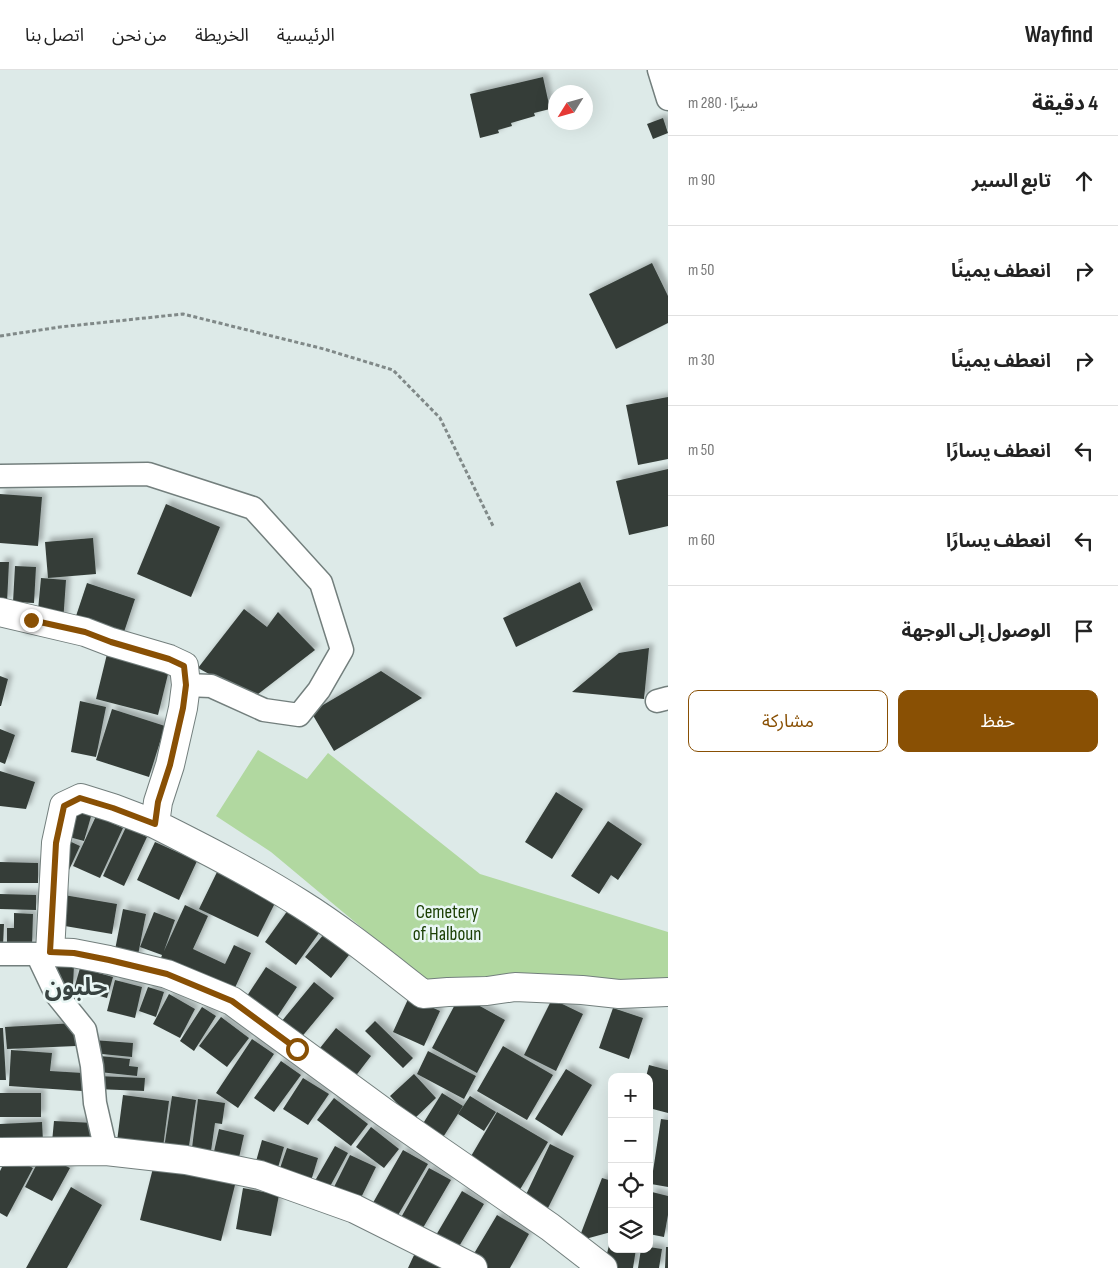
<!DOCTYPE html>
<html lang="ar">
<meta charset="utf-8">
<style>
:root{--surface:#fff;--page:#f2f2f2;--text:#222;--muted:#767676;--line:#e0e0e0;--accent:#895004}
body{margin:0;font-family:"Sofia Sans Condensed","Noto Sans Arabic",sans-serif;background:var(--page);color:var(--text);direction:rtl}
.controls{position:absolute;right:15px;bottom:15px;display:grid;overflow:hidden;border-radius:10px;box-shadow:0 5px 20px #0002}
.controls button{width:45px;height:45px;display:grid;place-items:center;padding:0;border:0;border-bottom:1px solid var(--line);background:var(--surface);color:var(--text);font:25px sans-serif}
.compass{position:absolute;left:548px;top:15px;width:45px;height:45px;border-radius:50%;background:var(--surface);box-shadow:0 5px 20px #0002;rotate:233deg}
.stop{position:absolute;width:15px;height:15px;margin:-11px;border:4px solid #895004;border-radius:50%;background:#fff}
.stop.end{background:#895004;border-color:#fff;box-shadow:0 1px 5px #0008}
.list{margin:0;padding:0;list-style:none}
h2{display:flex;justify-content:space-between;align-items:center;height:65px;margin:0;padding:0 20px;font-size:21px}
h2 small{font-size:16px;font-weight:400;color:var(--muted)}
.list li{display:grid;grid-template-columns:32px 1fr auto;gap:15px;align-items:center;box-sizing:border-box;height:90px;padding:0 20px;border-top:1px solid var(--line)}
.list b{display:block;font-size:19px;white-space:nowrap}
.list em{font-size:16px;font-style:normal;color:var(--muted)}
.actions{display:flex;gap:10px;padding:15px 20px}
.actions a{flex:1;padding:11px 0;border:1px solid var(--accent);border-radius:10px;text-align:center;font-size:18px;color:var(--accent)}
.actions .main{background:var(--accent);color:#fff}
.icon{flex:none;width:28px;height:28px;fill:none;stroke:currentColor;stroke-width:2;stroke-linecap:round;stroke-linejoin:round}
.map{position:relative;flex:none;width:668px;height:1198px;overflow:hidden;direction:ltr}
header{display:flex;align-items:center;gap:30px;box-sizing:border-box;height:70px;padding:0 25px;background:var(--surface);border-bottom:1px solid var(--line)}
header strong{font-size:24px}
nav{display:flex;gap:28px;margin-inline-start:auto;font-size:18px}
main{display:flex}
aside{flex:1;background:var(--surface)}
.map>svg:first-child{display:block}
.green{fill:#b1d8a0}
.building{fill:#353e39;filter:url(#shadow)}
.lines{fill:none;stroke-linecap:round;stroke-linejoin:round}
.minor-casing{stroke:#737f7d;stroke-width:25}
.tertiary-casing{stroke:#737f7d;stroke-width:30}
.path{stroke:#808988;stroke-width:3;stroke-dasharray:4 2.5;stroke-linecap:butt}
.minor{stroke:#fff;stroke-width:22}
.tertiary{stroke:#fff;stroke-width:28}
.route{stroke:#895004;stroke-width:6}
.labels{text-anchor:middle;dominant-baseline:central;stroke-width:5;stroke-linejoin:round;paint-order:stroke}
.park-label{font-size:19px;fill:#1c4005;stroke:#eaf7f5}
.district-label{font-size:24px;font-weight:bold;fill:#384341;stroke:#eaf7f5}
</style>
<header>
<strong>Wayfind</strong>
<nav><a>الرئيسية</a><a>الخريطة</a><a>من نحن</a><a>اتصل بنا</a></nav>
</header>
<main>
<aside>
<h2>4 دقيقة<small>سيرًا · 280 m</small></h2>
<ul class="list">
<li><svg class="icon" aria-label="ahead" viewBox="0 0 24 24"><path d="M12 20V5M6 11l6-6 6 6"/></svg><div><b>تابع السير</b></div><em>90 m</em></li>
<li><svg class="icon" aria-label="right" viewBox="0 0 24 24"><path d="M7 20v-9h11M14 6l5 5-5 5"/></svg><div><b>انعطف يمينًا</b></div><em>50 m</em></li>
<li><svg class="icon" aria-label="right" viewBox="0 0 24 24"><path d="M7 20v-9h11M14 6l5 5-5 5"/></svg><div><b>انعطف يمينًا</b></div><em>30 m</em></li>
<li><svg class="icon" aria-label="left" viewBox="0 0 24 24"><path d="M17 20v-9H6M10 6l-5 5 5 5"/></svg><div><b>انعطف يسارًا</b></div><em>50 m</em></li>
<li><svg class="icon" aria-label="left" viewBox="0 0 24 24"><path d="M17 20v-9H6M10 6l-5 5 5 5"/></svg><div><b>انعطف يسارًا</b></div><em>60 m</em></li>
<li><svg class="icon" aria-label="arrive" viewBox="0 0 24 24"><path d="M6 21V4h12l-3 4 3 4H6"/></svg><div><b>الوصول إلى الوجهة</b></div></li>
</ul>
<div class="actions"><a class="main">حفظ</a><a>مشاركة</a></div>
</aside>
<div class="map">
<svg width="668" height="1198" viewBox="0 0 668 1198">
<defs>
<filter id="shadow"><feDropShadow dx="4.5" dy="-4.5" stdDeviation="2.5" flood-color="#0004"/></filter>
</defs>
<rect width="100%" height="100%" fill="#ddeae8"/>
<path class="green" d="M 258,680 L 307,709 L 328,683 L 480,804 L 668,862 L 668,914 L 428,913 L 271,782 L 216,746 Z"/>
<path class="building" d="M 543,7 L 550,39 L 534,43 L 535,46 L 511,53 L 512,56 L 498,60 L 499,63 L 480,68 L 470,24 Z
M 663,48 L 668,63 L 653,69 L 647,54 Z
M 652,193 L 668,226 L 668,253 L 616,279 L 589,224 Z
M 668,327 L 668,389 L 638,395 L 626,335 Z
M 668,399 L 668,456 L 629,465 L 616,411 Z
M 0,424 L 42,427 L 38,476 L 0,473 Z
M 166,434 L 220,457 L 191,527 L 137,504 Z
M 93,468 L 96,504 L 48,508 L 45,472 Z
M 0,492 L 9,492 L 7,533 L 0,532 Z
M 15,496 L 36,497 L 34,533 L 13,532 Z
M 41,508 L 66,510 L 63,553 L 37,551 Z
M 580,512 L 593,540 L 516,577 L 503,548 Z
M 87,513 L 135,529 L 121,571 L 73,555 Z
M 244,539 L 267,557 L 278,542 L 315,580 L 253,628 L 198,598 Z
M 649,578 L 644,629 L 572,622 L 619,583 Z
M 107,584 L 169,600 L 158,645 L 96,629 Z
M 381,601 L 422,628 L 334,681 L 311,642 Z
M 0,606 L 8,609 L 1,636 L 0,636 Z
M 80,631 L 106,637 L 96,687 L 71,682 Z
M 112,639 L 165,656 L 149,707 L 96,690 Z
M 0,659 L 15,665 L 5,694 L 0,692 Z
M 0,701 L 35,712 L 26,739 L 0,736 Z
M 556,722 L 583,739 L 552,789 L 525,772 Z
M 77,739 L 92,743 L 84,771 L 69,767 Z
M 96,746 L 123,758 L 100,808 L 73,796 Z
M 608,751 L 642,774 L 618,810 L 611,805 L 599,824 L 571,806 Z
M 126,757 L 147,767 L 124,816 L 103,806 Z
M 67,770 L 80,776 L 69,800 L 56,794 Z
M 155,772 L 197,791 L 179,830 L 137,810 Z
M 0,792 L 38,793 L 38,813 L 0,813 Z
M 217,802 L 276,831 L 258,867 L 199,839 Z
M 0,824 L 36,825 L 36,840 L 0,839 Z
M 58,824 L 117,834 L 112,864 L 53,854 Z
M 185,835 L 208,846 L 193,879 L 225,894 L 234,875 L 251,883 L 233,922 L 161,888 L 162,885 L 140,877 L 154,842 L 175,850 L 164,881 Z
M 123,839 L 146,844 L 137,890 L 114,885 Z
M 288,840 L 319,863 L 296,895 L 265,872 Z
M 14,843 L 33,844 L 32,876 L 7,876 L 7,858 L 14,858 Z
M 0,854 L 4,854 L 3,877 L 0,877 Z
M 324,864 L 349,885 L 331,908 L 305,887 Z
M 54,893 L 74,895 L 73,916 L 52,915 Z
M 266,897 L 297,917 L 275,950 L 245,929 Z
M 80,898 L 113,907 L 107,928 L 74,919 Z
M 115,910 L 142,917 L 135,948 L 107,941 Z
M 314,912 L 334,928 L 300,969 L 281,952 Z
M 148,917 L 164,922 L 156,947 L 139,941 Z
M 169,924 L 195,939 L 180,968 L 153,954 Z
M 460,925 L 505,950 L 477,1003 L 432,978 Z
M 409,927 L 440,941 L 424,976 L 393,962 Z
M 552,929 L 583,944 L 556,1001 L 524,985 Z
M 202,937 L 216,946 L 194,981 L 180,971 Z
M 613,938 L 643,948 L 629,989 L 599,978 Z
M 221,947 L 249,968 L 227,997 L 199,976 Z
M 375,951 L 413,988 L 403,998 L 365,961 Z
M 75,953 L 76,976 L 7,979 L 5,957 Z
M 0,958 L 3,958 L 6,1010 L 0,1010 Z
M 336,958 L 371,986 L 351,1012 L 316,983 Z
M 252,969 L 274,984 L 238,1038 L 216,1023 Z
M 93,970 L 133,973 L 132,987 L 92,983 Z
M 503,976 L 553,1005 L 527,1050 L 477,1021 Z
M 11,980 L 52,983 L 50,1001 L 83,1003 L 82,1021 L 9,1016 Z
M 428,981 L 476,1006 L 464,1029 L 417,1004 Z
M 100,986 L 130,989 L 129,996 L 138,997 L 137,1006 L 99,1002 Z
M 281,991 L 301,1005 L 274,1042 L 254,1028 Z
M 649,995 L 668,1000 L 668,1043 L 649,1038 L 649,1007 L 646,1007 Z
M 566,999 L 592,1015 L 562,1066 L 535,1049 Z
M 414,1004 L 436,1028 L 413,1050 L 390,1026 Z
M 97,1006 L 145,1008 L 144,1021 L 97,1019 Z
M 303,1008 L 329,1024 L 308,1055 L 283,1039 Z
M 0,1023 L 41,1023 L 41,1047 L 0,1047 Z
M 442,1023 L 463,1036 L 440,1072 L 419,1060 Z
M 123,1025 L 169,1031 L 162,1085 L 116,1079 Z
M 172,1026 L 196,1030 L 187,1089 L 163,1085 Z
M 470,1026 L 496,1042 L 484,1061 L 458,1044 Z
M 334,1028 L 368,1054 L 351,1076 L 317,1050 Z
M 198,1029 L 225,1033 L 222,1054 L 215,1053 L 210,1088 L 191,1086 Z
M 497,1042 L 548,1072 L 518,1123 L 467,1093 Z
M 661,1049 L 668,1050 L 668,1117 L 651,1114 Z
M 54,1051 L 94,1053 L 92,1075 L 52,1072 Z
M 42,1052 L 43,1071 L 0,1073 L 0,1054 Z
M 371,1057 L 399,1079 L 384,1098 L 356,1077 Z
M 219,1059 L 244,1065 L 238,1092 L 213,1086 Z
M 262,1070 L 284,1077 L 277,1101 L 255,1095 Z
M 550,1074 L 574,1086 L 545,1144 L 522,1133 Z
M 335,1076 L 348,1083 L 326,1124 L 312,1116 Z
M 287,1078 L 318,1088 L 311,1111 L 279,1101 Z
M 403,1080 L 428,1094 L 394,1152 L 370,1138 Z
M 42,1084 L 70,1098 L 52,1131 L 25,1117 Z
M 8,1085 L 33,1098 L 7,1147 L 0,1143 L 0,1101 Z
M 350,1085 L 376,1097 L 356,1138 L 330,1125 Z
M 154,1094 L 235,1115 L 221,1171 L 140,1150 Z
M 429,1098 L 451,1110 L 420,1163 L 399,1151 Z
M 602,1108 L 612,1111 L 611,1162 L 578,1171 Z
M 71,1117 L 102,1135 L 67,1198 L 26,1198 Z
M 243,1118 L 279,1125 L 271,1166 L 236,1159 Z
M 462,1121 L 484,1134 L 454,1185 L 432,1172 Z
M 652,1122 L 668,1126 L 668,1145 L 664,1167 L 649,1164 L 649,1135 Z
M 497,1145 L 529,1164 L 510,1198 L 479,1198 L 469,1192 Z
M 610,1171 L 612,1171 L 612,1179 L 636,1179 L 633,1198 L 607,1198 L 604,1196 Z
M 649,1177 L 662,1179 L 659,1198 L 638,1198 L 641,1179 L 649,1179 Z
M 666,1177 L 668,1177 L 668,1198 L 665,1198 Z
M 415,1183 L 448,1198 L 408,1198 Z"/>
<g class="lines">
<g class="minor-casing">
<path id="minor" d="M 659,0 L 668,29
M 0,406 L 148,404 L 253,438 L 321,513 L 342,580 L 319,620 L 299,645 L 264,640 L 211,616 L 186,615
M 657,631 L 668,628
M 0,884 L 37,884 L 50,882
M 37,884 L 56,924 L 85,960 L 92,996 L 95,1033 L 106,1081"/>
</g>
<g class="tertiary-casing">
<path id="tertiary" d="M 0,542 L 85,562 L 111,572 L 169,589 L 184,596 L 186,615 L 183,638 L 170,695 L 158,732 L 155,754 L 113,738 L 81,728 L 64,736 L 56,773 L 50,882 L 73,883 L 109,890 L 167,904 L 232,931 L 385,1043 L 550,1157 L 603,1198
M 155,754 C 205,779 254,804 301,834 C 344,861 383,893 423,924 L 448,922 L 487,921 L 515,917 L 582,920 L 619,924 L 668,922
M 0,1082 L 106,1081 L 186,1090 L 260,1105 L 355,1139 L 473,1198"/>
</g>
<path class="path" d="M 0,266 L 60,257 L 183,244 L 324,279 L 393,300 L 440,348 L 493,456"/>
<use href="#minor" class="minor"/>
<use href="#tertiary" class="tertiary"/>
</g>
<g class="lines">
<path class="route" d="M 31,550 L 85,562 L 111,572 L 169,589 L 184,596 L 186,615 L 183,638 L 170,695 L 158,732 L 155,754 L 113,738 L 80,728 L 64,736 L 56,773 L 50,882 L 74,883 L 109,890 L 167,904 L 232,931 L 297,979"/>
</g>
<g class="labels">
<g class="park-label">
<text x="447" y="842">Cemetery<tspan x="447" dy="22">of Halboun</tspan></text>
</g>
<g class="district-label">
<text x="76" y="917">حلبون</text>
</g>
</g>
</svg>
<div class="controls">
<button>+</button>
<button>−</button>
<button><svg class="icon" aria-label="locate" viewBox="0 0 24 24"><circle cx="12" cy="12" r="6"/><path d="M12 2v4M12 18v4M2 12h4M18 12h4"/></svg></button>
<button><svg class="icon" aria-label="layers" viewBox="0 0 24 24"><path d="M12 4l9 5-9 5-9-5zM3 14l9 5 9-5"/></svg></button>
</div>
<svg class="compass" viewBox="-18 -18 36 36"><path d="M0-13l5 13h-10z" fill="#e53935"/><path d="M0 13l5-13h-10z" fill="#767676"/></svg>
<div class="stop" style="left:297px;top:979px"></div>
<div class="stop end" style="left:31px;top:550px"></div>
</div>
</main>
